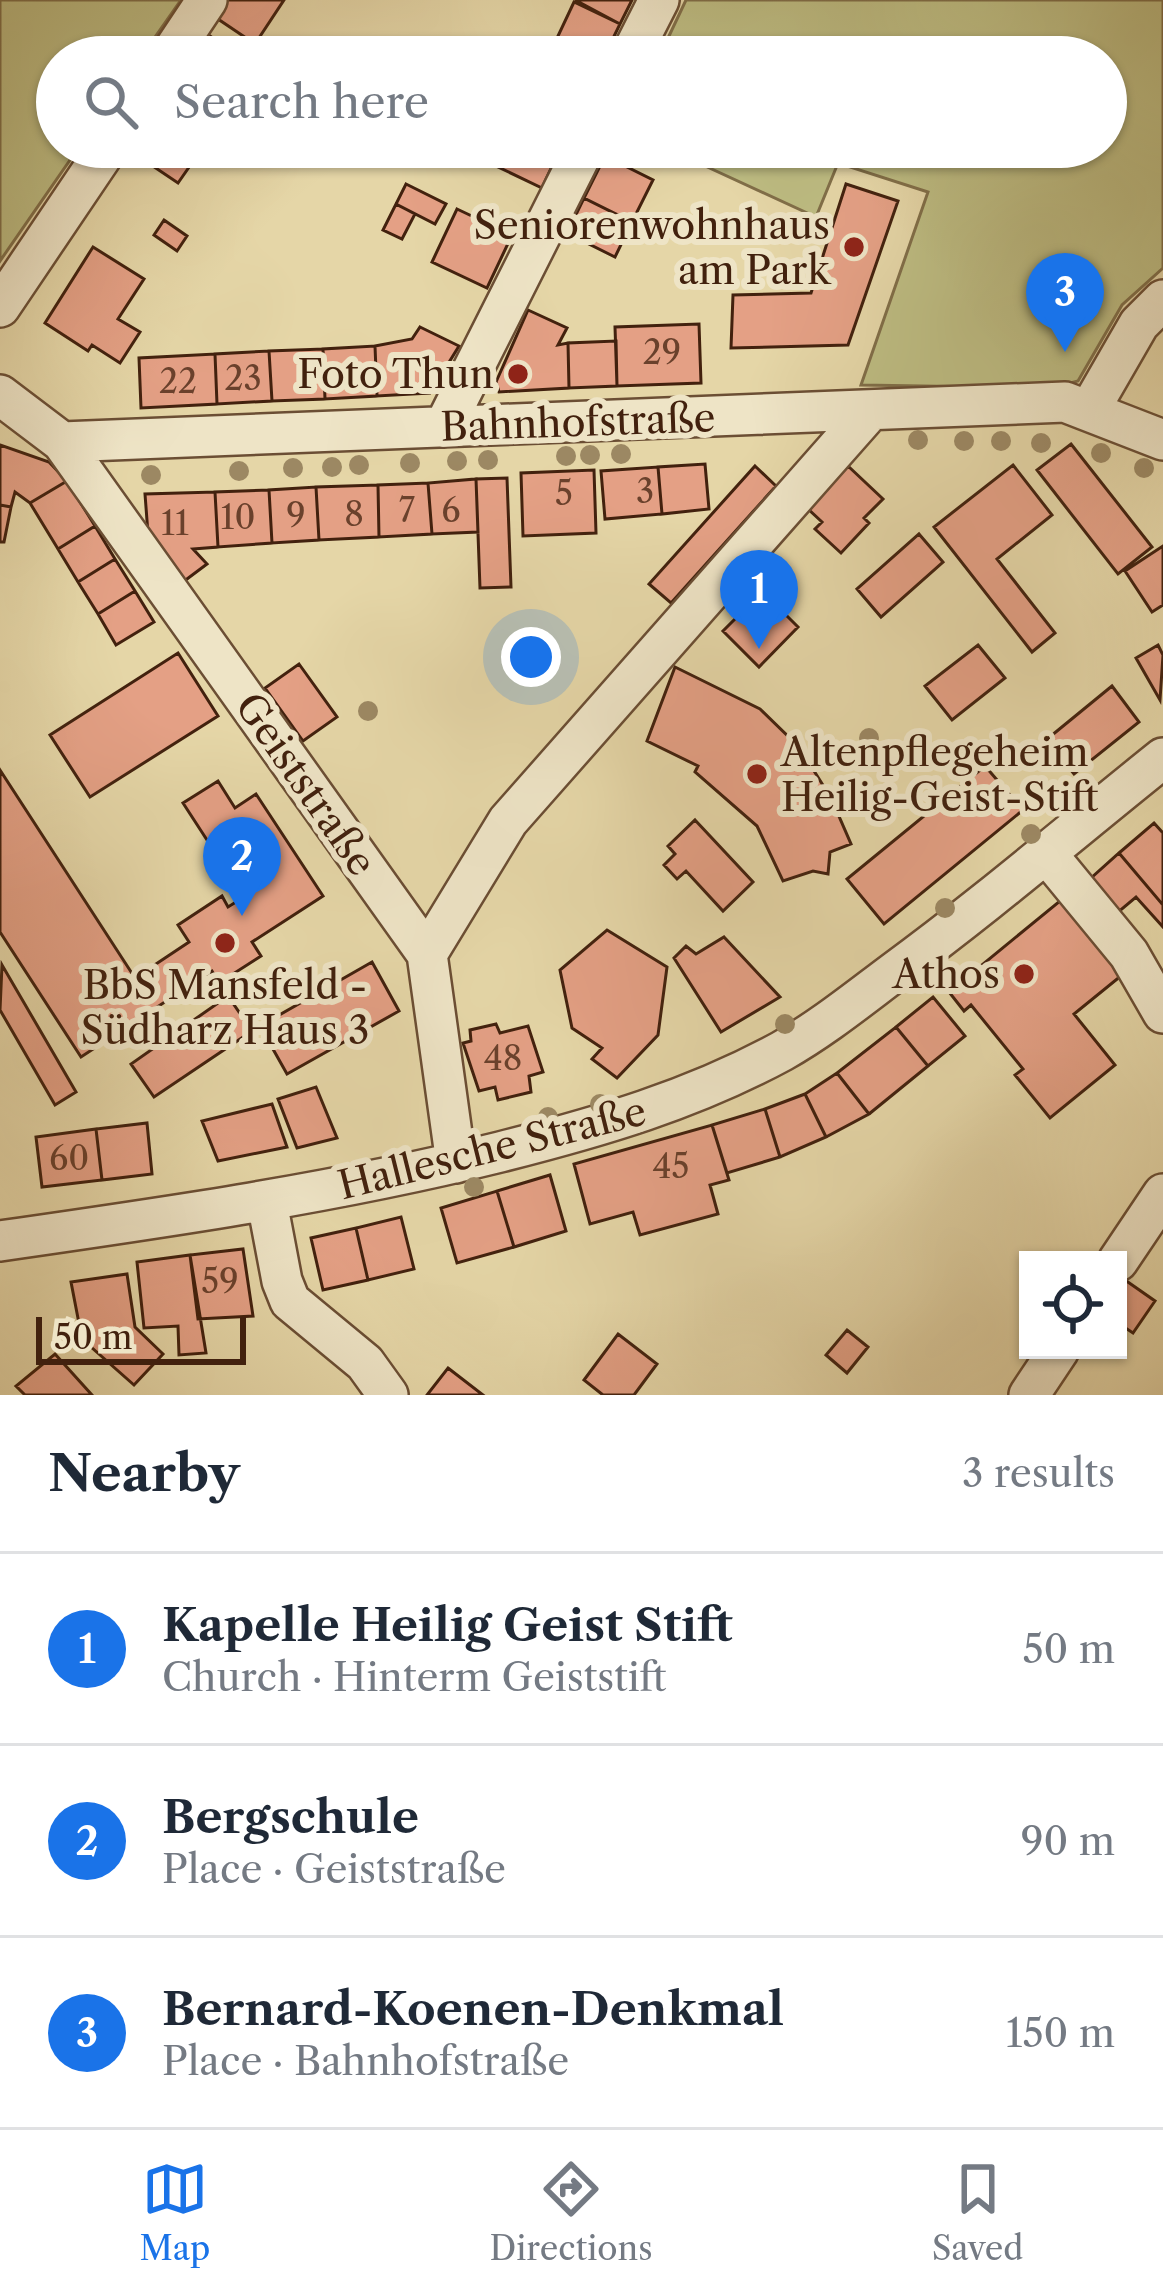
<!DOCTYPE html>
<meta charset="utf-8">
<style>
:root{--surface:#fff;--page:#f2f2f3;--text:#1f2937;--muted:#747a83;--line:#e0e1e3;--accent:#1a73e8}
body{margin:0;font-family:"Libre Caslon Text",serif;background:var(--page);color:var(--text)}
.controls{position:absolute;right:36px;bottom:36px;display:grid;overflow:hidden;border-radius:0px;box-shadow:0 3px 9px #0004}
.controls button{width:108px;height:108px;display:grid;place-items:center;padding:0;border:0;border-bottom:3px solid var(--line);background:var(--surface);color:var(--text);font:60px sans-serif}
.scale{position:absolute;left:36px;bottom:30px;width:210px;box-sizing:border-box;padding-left:12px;border:6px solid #42210e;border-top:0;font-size:33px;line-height:42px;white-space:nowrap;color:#42210e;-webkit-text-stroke:9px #eee4c6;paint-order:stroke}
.you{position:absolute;left:531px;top:657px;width:42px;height:42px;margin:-30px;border:9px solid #fff;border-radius:50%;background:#1a73e8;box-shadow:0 0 0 18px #1a73e833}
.badge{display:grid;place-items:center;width:78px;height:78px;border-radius:50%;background:var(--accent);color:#fff;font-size:39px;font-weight:700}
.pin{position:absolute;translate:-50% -99px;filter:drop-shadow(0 3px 6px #0008)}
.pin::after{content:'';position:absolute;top:63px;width:42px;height:36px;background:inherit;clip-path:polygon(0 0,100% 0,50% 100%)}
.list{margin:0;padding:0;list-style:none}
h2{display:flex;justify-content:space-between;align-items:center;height:156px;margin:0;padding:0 48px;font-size:51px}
h2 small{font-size:39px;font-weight:400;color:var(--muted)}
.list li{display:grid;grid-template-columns:78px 1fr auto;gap:36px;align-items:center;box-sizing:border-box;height:192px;padding:0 48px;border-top:3px solid var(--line)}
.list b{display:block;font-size:45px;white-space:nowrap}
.list p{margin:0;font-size:39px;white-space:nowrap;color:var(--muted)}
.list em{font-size:39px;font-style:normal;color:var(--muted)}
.icon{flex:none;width:66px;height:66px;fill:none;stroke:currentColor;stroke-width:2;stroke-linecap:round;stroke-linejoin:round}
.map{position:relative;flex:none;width:1163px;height:1395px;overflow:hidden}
.search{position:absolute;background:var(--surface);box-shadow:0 3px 9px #0004;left:36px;right:36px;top:36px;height:132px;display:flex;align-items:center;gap:30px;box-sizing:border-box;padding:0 42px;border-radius:66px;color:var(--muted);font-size:45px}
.sheet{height:732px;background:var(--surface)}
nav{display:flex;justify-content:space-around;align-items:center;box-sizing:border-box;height:168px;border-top:3px solid var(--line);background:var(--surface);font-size:33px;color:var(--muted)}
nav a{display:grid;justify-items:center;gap:6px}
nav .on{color:var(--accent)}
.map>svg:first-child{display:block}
.green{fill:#bdbc82;stroke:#806e48;stroke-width:3}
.building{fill:#e4a085;stroke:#42210e;stroke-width:3}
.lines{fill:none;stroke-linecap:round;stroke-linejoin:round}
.minor-casing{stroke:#6b4e34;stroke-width:44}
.minor{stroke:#eee4c6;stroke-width:39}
.tree{fill:#9c8863}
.poi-dot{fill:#8f2418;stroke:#eee4c6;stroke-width:4.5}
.labels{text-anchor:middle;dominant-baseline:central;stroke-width:12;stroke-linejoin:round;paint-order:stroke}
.number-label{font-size:33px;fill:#6a412c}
.poi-label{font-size:39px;fill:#42210e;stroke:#eee4c6;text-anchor:end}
.street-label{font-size:39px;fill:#42210e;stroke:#eee4c6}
</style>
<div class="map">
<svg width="1163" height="1395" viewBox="0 0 1163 1395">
<rect width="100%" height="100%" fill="#e5d6a7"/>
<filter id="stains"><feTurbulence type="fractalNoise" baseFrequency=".00167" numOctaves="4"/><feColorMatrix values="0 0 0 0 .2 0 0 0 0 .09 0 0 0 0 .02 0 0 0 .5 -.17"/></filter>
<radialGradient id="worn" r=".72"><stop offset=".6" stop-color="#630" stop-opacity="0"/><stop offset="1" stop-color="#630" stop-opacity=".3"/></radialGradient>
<path class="green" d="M 0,0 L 181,0 L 141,57 L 57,57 L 57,147 L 79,147 L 0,261 Z
M 686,0 L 1163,0 L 1163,268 L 1122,305 L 1078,381 L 1052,388 L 861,385 L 928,192 L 838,163 L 816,217 L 664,147 L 1106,147 L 1106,57 L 659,57 Z"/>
<path class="building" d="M 227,0 L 284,0 L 255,44 L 215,17 Z
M 575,0 L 632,0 L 620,24 Z
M 574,2 L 620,24 L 604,57 L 549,55 Z
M 210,36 L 240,57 L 196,57 Z
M 135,147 L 203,147 L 178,183 L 132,152 Z
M 505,147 L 561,147 L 542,188 L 496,166 Z
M 605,156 L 653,180 L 632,222 L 584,198 Z
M 406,184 L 446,204 L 435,224 L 396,204 Z
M 846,184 L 898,201 L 848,345 L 731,348 L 733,295 L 811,293 Z
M 584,198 L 632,222 L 615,257 L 567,233 Z
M 396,204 L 415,214 L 402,239 L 383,230 Z
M 457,209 L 512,235 L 487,288 L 432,262 Z
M 164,220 L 187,236 L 177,251 L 154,235 Z
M 93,247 L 144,279 L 118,319 L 140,332 L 120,363 L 92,345 L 88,351 L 45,323 Z
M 528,310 L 567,328 L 558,345 L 568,343 L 569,388 L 499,392 L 496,382 Z
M 699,324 L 701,383 L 617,386 L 615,327 Z
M 420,327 L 459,346 L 430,393 L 377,396 L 375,346 L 412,339 Z
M 616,341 L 617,386 L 569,388 L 568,343 Z
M 375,346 L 377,396 L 325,399 L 323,349 Z
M 323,349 L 325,399 L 272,401 L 269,351 Z
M 269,351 L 272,401 L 217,404 L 215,354 Z
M 215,354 L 217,404 L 141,408 L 139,358 Z
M 1071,444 L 1152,547 L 1118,574 L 1037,470 Z
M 0,445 L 49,462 L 67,481 L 30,503 L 15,492 L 11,507 L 0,505 Z
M 705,464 L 709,509 L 662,514 L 658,467 Z
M 1013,465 L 1052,515 L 997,559 L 1055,633 L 1032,652 L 934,527 Z
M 755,466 L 776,486 L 671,603 L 649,584 Z
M 848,466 L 883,499 L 864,518 L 869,523 L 841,553 L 815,529 L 822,522 L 808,509 Z
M 658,467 L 662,514 L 605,519 L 601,471 Z
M 594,470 L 596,533 L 523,536 L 521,473 Z
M 507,478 L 511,587 L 480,588 L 476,479 Z
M 476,479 L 478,532 L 432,534 L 428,483 Z
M 67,481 L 95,526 L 58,549 L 30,503 Z
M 428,483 L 432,534 L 379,537 L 378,485 Z
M 378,485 L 379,537 L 319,540 L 316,487 Z
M 316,487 L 319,540 L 272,543 L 269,490 Z
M 269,490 L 272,543 L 218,547 L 215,492 Z
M 215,492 L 218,547 L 193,549 L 207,564 L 183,582 L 149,547 L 145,494 Z
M 0,505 L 11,507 L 4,542 L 0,542 Z
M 95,526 L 115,559 L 78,582 L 58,549 Z
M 919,534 L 943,562 L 881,617 L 857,589 Z
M 1163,546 L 1163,605 L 1152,612 L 1125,571 Z
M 115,559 L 135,591 L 98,614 L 78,582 Z
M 135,591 L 154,622 L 116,645 L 98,614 Z
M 749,605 L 764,619 L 777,606 L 798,627 L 759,667 L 723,631 Z
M 978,645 L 1005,678 L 952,720 L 925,686 Z
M 1158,645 L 1163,655 L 1160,700 L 1136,658 Z
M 178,653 L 218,716 L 90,797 L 50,735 Z
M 299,664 L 337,717 L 303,741 L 265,688 Z
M 675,667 L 760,709 L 799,747 L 831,798 L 851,844 L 830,852 L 828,874 L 813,871 L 783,881 L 757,826 L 695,772 L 698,766 L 647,741 Z
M 1112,686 L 1139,722 L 1074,774 L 1046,740 Z
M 985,766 L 1023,810 L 884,924 L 847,879 Z
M 0,770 L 135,978 L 189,942 L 178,925 L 222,896 L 228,907 L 244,897 L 183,803 L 218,781 L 235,808 L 256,794 L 323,896 L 252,942 L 261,956 L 219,983 L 212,971 L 81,1057 L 0,932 Z
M 695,820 L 753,882 L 723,911 L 686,871 L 677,879 L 664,865 L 675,854 L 668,846 Z
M 1154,823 L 1163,833 L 1163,905 L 1119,853 Z
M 1119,853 L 1163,905 L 1163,927 L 1136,897 L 1110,919 L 1081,887 Z
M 1066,896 L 1127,971 L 1074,1014 L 1115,1065 L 1050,1118 L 1015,1075 L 1023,1069 L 971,1005 L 964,1011 L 949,992 Z
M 607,930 L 667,967 L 658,1035 L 617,1078 L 592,1059 L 602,1048 L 572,1028 L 560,970 Z
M 724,937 L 780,997 L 721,1032 L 674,958 L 686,946 L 696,954 Z
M 372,962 L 399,1011 L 287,1074 L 260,1026 Z
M 2,965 L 76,1092 L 55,1105 L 0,1010 Z
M 228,996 L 252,1031 L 154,1097 L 131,1064 Z
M 933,997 L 965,1036 L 928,1066 L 896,1027 Z
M 496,1024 L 500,1033 L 528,1026 L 543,1072 L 529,1076 L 531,1092 L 498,1100 L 495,1087 L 479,1091 L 463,1043 L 471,1041 L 470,1030 Z
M 896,1027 L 928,1066 L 869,1114 L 837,1073 Z
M 837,1073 L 869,1114 L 826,1137 L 805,1094 Z
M 316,1087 L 337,1138 L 297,1148 L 278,1099 Z
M 805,1094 L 826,1137 L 780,1157 L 765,1109 Z
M 272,1104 L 287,1147 L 218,1161 L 202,1121 Z
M 765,1109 L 780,1157 L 727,1173 L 712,1125 Z
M 147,1123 L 152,1174 L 102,1180 L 96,1129 Z
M 712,1125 L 729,1180 L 710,1185 L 718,1214 L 640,1235 L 633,1212 L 590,1224 L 574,1164 Z
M 96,1129 L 102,1180 L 42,1187 L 36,1137 Z
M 550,1175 L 566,1231 L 514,1247 L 497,1191 Z
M 497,1191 L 514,1247 L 457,1263 L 441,1208 Z
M 401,1217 L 414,1269 L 368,1280 L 356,1228 Z
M 356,1228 L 368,1280 L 323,1290 L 311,1238 Z
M 243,1249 L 253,1316 L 198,1319 L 190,1255 Z
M 190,1255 L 206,1353 L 179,1355 L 178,1326 L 144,1328 L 137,1262 Z
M 127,1274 L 135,1327 L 163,1354 L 134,1385 L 82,1339 L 71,1282 Z
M 1125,1280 L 1155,1301 L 1133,1333 L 1118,1323 L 1118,1290 Z
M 847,1330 L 868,1347 L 847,1373 L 826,1355 Z
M 618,1334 L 657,1364 L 634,1395 L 603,1395 L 584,1380 Z
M 55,1354 L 92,1395 L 25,1395 L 16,1386 Z
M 448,1368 L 483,1395 L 427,1395 Z"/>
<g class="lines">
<g class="minor-casing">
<path id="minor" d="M 169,57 L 207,0
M 630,57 L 659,0
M 0,307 L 108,147
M 0,395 L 62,442 L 1065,402 L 1163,440
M 1090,409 L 1139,324 L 1163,300
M 444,427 L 585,147
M 62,442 L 427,954 L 456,1163
M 1046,853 L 1129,954 L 1163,1013
M 427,954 L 508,821 L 868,413
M 267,1202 L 282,1281 L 290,1301 L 365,1363 L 388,1395
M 0,1241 C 168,1217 335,1193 500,1152 C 599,1127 692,1100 782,1051 C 821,1029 857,1000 893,973 C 986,905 1073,830 1163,758
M 1118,1261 L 1163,1194
M 1029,1395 L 1059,1350"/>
</g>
<use href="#minor" class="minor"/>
</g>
<g class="tree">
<circle cx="918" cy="440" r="10"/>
<circle cx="964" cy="441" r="10"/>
<circle cx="1001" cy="441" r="10"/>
<circle cx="1041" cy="443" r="10"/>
<circle cx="1101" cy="453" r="10"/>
<circle cx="621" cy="454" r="10"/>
<circle cx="590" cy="455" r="10"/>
<circle cx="566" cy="456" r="10"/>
<circle cx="488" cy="460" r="10"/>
<circle cx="457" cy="461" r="10"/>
<circle cx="410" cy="463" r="10"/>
<circle cx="359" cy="465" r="10"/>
<circle cx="332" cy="467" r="10"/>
<circle cx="293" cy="468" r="10"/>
<circle cx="1144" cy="468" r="10"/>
<circle cx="239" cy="471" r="10"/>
<circle cx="151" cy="475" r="10"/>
<circle cx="368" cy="711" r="10"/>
<circle cx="869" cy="738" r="10"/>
<circle cx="1031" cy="834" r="10"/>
<circle cx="945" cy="908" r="10"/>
<circle cx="785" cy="1024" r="10"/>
<circle cx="600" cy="1104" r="10"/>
<circle cx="548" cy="1117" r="10"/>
<circle cx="474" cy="1187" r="10"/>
</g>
<g class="poi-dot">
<circle cx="854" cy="247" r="12"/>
<circle cx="518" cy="374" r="12"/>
<circle cx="757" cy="774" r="12"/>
<circle cx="225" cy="943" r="12"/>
<circle cx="1024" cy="974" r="12"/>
</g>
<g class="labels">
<g class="number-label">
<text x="662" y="352">29</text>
<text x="243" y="378">23</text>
<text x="178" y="381">22</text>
<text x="645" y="491">3</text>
<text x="564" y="493">5</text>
<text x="407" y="510">7</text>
<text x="451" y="510">6</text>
<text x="354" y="514">8</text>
<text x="296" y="515">9</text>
<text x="238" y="517">10</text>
<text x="175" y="523">11</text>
<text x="503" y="1058">48</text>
<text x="69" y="1158">60</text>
<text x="671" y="1166">45</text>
<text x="220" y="1281">59</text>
</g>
<g class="poi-label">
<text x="830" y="225">Seniorenwohnhaus<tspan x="830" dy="45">am Park</tspan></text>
<text x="494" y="374">Foto Thun</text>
<text x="781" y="752" text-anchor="start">Altenpflegeheim<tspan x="781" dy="45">Heilig-Geist-Stift</tspan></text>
<text x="1000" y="974">Athos</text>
<text x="225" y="985" text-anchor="middle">BbS Mansfeld -<tspan x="225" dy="45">Südharz Haus 3</tspan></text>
</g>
<g class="street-label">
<text transform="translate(578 422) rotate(-2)">Bahnhofstraße</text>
<text transform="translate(306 784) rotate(55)">Geiststraße</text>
<text transform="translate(492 1148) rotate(-14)">Hallesche Straße</text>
</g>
</g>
<rect width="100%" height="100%" filter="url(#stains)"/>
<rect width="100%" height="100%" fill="url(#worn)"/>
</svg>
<div class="controls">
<button><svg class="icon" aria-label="locate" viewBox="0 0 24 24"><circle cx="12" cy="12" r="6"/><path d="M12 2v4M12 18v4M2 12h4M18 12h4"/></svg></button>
</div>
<div class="scale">50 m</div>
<div class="you"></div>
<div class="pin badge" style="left:759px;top:649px">1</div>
<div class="pin badge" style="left:242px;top:916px">2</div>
<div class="pin badge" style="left:1065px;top:352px">3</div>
<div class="search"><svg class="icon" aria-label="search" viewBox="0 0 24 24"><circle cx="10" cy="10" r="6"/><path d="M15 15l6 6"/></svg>Search here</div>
</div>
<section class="sheet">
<h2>Nearby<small>3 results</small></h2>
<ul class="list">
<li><span class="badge">1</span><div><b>Kapelle Heilig Geist Stift</b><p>Church · Hinterm Geiststift</p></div><em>50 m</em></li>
<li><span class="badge">2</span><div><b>Bergschule</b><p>Place · Geiststraße</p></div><em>90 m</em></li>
<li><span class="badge">3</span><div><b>Bernard-Koenen-Denkmal</b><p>Place · Bahnhofstraße</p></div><em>150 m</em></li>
</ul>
</section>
<nav>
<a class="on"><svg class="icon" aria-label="map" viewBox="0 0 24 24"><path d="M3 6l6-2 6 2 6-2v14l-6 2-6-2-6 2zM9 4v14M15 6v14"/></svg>Map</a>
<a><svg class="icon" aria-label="directions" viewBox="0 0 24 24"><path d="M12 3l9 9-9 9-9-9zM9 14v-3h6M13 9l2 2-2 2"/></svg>Directions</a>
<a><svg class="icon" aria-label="saved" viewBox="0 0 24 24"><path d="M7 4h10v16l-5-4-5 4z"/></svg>Saved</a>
</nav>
